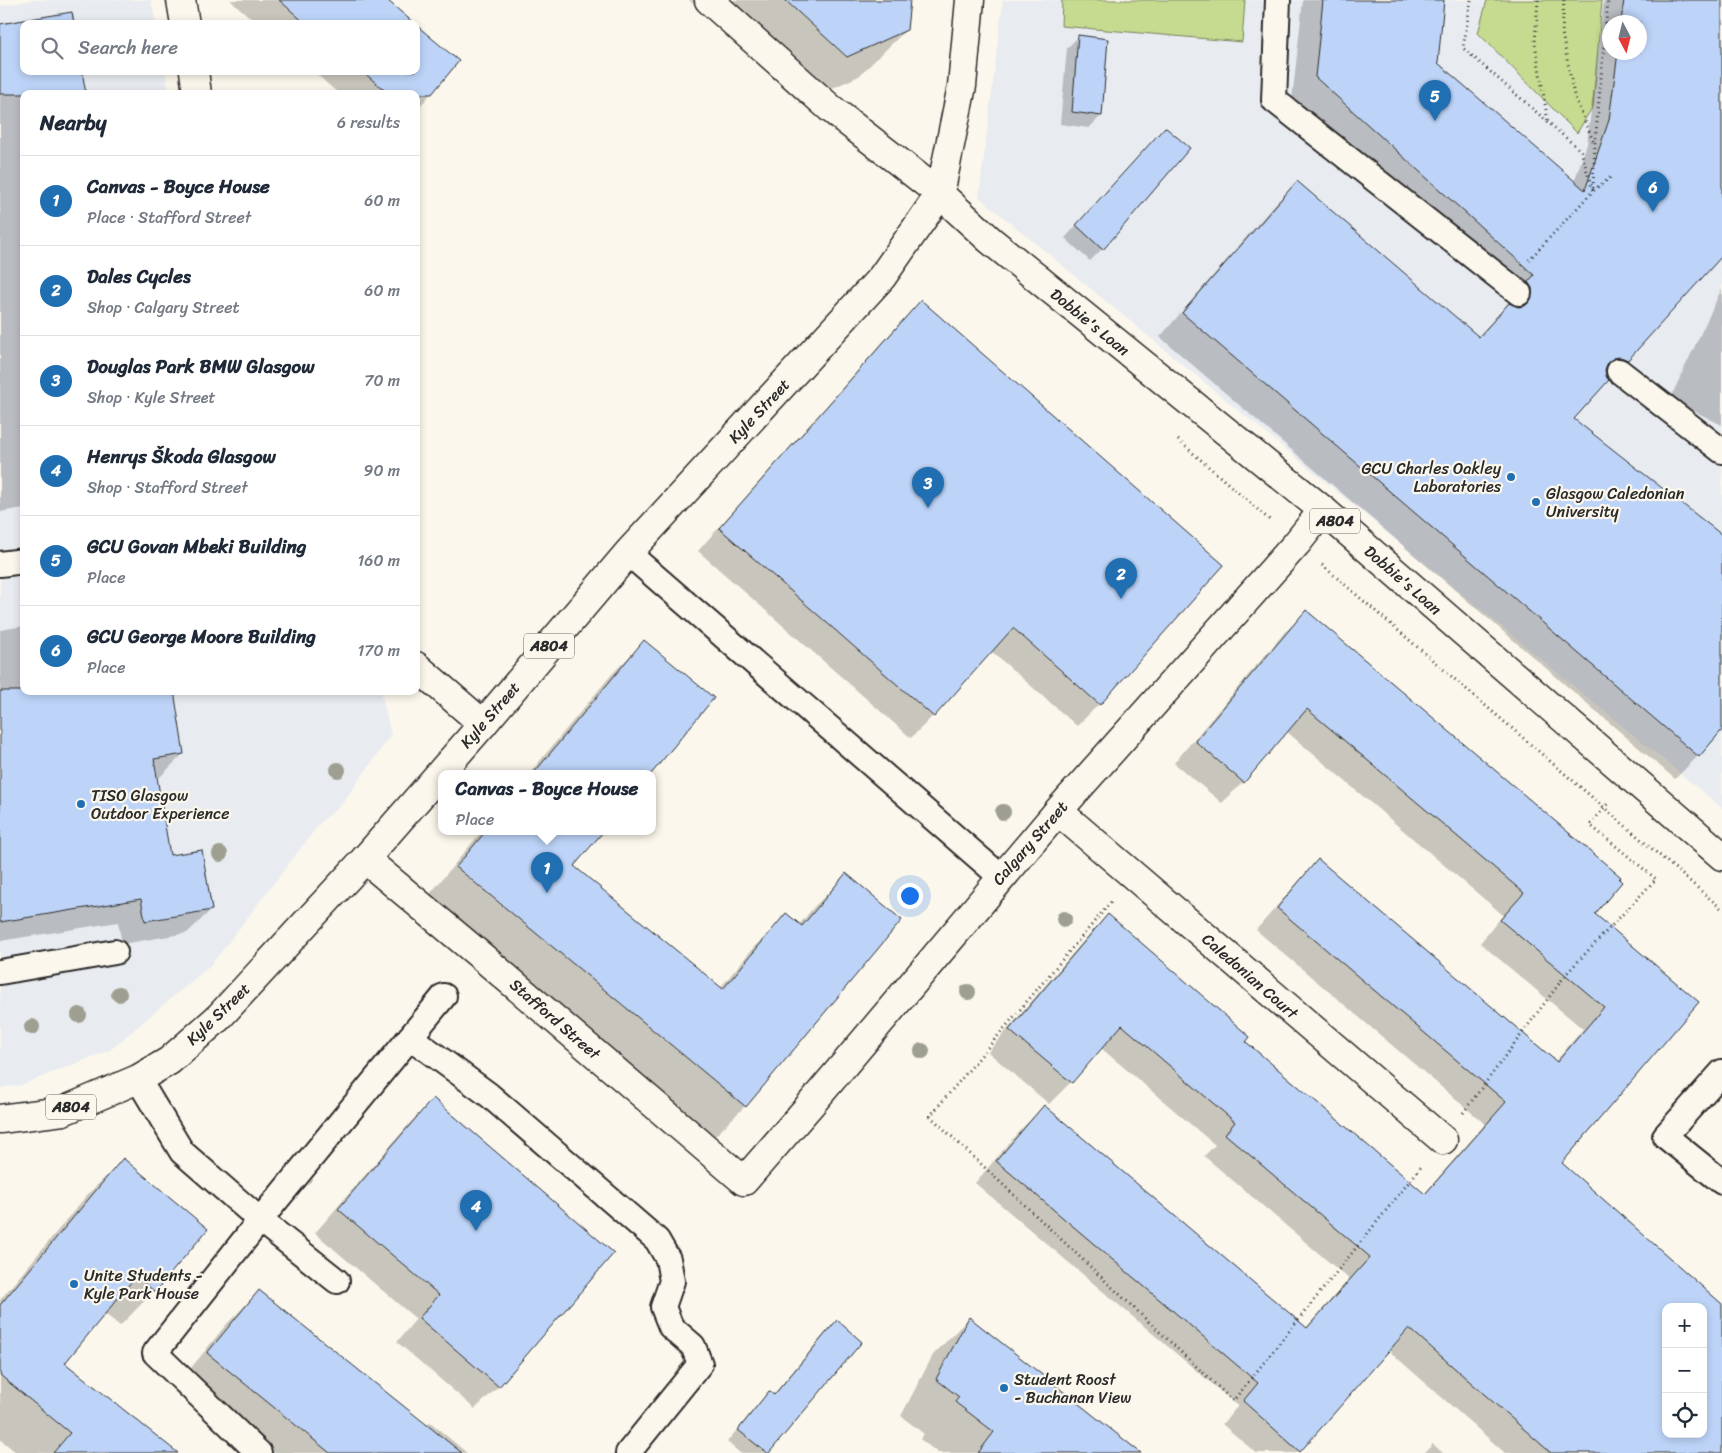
<!DOCTYPE html>
<meta charset="utf-8">
<style>
:root{--surface:#fff;--page:#f6f6f7;--text:#1f2937;--muted:#747a83;--line:#e0e1e3;--accent:#1f6fb2}
body{margin:0;font-family:Sriracha,sans-serif;background:var(--page);color:var(--text)}
.controls{position:absolute;right:15px;bottom:15px;display:grid;overflow:hidden;border-radius:10px;box-shadow:0 2px 8px #0003}
.controls button{width:45px;height:45px;display:grid;place-items:center;padding:0;border:0;border-bottom:1px solid var(--line);background:var(--surface);color:var(--text);font:25px sans-serif}
.compass{position:absolute;left:1602px;top:15px;width:45px;height:45px;border-radius:50%;background:var(--surface);box-shadow:0 2px 8px #0003;rotate:173deg}
.you{position:absolute;left:909px;top:895px;width:18px;height:18px;margin:-12px;border:4px solid #fff;border-radius:50%;background:#1a73e8;box-shadow:0 0 0 8px #1a73e833}
.badge{display:grid;place-items:center;width:32px;height:32px;border-radius:50%;background:var(--accent);color:#fff;font-size:16px;font-weight:700}
.pin{position:absolute;translate:-50% -41px;filter:drop-shadow(0 1px 2px #0008)}
.pin::after{content:'';position:absolute;top:26px;width:18px;height:15px;background:inherit;clip-path:polygon(0 0,100% 0,50% 100%)}
.popup{position:absolute;left:438px;top:770px;width:218px;height:65px;box-sizing:border-box;display:grid;place-content:center;border-radius:10px;background:var(--surface);filter:drop-shadow(0 1px 4px #0005);font-size:16px;white-space:nowrap;color:var(--muted)}
.popup b{font-size:19px;color:var(--text)}
.popup::after{content:'';position:absolute;left:50%;top:100%;margin-left:-10px;border:10px solid transparent;border-top-color:var(--surface)}
.list{margin:0;padding:0;list-style:none}
h2{display:flex;justify-content:space-between;align-items:center;height:65px;margin:0;padding:0 20px;font-size:21px}
h2 small{font-size:16px;font-weight:400;color:var(--muted)}
.list li{display:grid;grid-template-columns:32px 1fr auto;gap:15px;align-items:center;box-sizing:border-box;height:90px;padding:0 20px;border-top:1px solid var(--line)}
.list b{display:block;font-size:19px;white-space:nowrap}
.list p{margin:0;font-size:16px;white-space:nowrap;color:var(--muted)}
.list em{font-size:16px;font-style:normal;color:var(--muted)}
.icon{flex:none;width:28px;height:28px;fill:none;stroke:currentColor;stroke-width:2;stroke-linecap:round;stroke-linejoin:round}
.map{position:relative;flex:none;width:1722px;height:1453px;overflow:hidden}
.search{position:absolute;background:var(--surface);box-shadow:0 2px 8px #0003;left:20px;top:20px;width:400px;height:55px;display:flex;align-items:center;gap:12px;box-sizing:border-box;padding:0 18px;border-radius:10px;color:var(--muted);font-size:19px}
.panel{position:absolute;background:var(--surface);box-shadow:0 2px 8px #0003;left:20px;top:90px;width:400px;height:605px;border-radius:10px}
.map>svg:first-child{display:block}
.built{fill:#e8ecf0;fill-rule:evenodd}
.green{fill:#c6da90;stroke:#78825e}
.shadow{fill:#0003;fill-rule:evenodd}
.building{fill:#bdd4f8;stroke:#2b2b2b;fill-rule:evenodd}
.lines{fill:none;stroke-linecap:round;stroke-linejoin:round}
.service-casing{stroke:#2b2b2b;stroke-width:28}
.minor-casing{stroke:#2b2b2b;stroke-width:31}
.tertiary-casing{stroke:#2b2b2b;stroke-width:31}
.primary-casing{stroke:#2b2b2b;stroke-width:31}
.path{stroke:#2b2b2b;stroke-width:3;stroke-dasharray:1 4;stroke-linecap:butt}
.service{stroke:#fbf7ec;stroke-width:24}
.minor{stroke:#fbf7ec;stroke-width:28}
.tertiary{stroke:#fbf7ec;stroke-width:28}
.primary{stroke:#fbf7ec;stroke-width:28}
.tree{fill:#9e9f90}
.poi-dot{fill:#1f6fb2;stroke:#fbf7ec;stroke-width:2}
.labels{text-anchor:middle;dominant-baseline:central;stroke-width:4.5;stroke-linejoin:round;paint-order:stroke}
.shield{fill:#fbf7ec;stroke:#696865;stroke-width:1}
.shield-label{font-size:15px;font-weight:bold;fill:#2b2b2b}
.street-label{font-size:16px;fill:#2b2b2b;stroke:#fbf7ec}
.poi-label{font-size:16px;fill:#2b2b2b;stroke:#fbf7ec;text-anchor:start}
</style>
<div class="map">
<svg width="1722" height="1453" viewBox="0 0 1722 1453">
<rect width="100%" height="100%" fill="#fbf7ec"/>
<filter id="ink" filterUnits="userSpaceOnUse"><feTurbulence type="fractalNoise" baseFrequency=".02" numOctaves="2"/><feDisplacementMap in="SourceGraphic" scale="10" xChannelSelector="R" yChannelSelector="G"/><feConvolveMatrix kernelMatrix="1 2 1 2 8 2 1 2 1" color-interpolation-filters="sRGB"/></filter>
<g filter="url(#ink)">
<path class="built" d="M 33,0 L 151,0 L 156,24 L 24,24 L 24,71 L 165,71 L 169,94 L 24,94 L 24,691 L 381,691 L 391,735 L 342,804 L 320,823 L 211,965 L 110,1050 L 21,1085 L 0,1088 L 0,6 Z
M 1003,0 L 1722,0 L 1722,808 L 979,197 ZM 1610,22 L 1640,22 L 1640,52 L 1610,52 Z"/>
<path class="green" d="M 1062,0 L 1245,0 L 1242,42 L 1061,26 Z
M 1487,0 L 1602,0 L 1593,106 L 1577,133 L 1478,33 Z"/>
<path class="shadow" d="M 230,0 L 385,0 L 413,24 L 258,24 Z
M 689,0 L 909,0 L 906,30 L 859,76 L 800,103 Z
M 1303,0 L 1442,0 L 1437,64 L 1574,182 L 1587,144 L 1604,0 L 1722,0 L 1722,255 L 1607,379 L 1572,420 L 1722,536 L 1722,728 L 1698,756 L 1675,779 L 1160,337 L 1274,205 L 1297,182 L 1477,337 L 1506,307 L 1505,306 L 1512,299 L 1292,100 ZM 1610,22 L 1640,22 L 1640,52 L 1610,52 Z
M 24,24 L 24,508 L 0,512 L 0,25 Z
M 1079,36 L 1101,116 L 1089,128 L 1060,124 L 1067,48 Z
M 458,61 L 416,111 L 416,94 L 339,94 L 313,71 L 416,71 Z
M 1153,141 L 1102,249 L 1090,261 L 1065,238 Z
M 1722,288 L 1722,425 L 1670,399 Z
M 921,301 L 1099,704 L 1077,726 L 991,651 L 933,716 L 911,738 L 698,551 L 899,324 Z
M 1306,612 L 1594,914 L 1697,1002 L 1560,1163 L 1722,1305 L 1722,1453 L 1505,1453 L 1388,1350 L 1297,1453 L 1256,1453 L 1222,1424 L 1238,1406 L 975,1183 L 1022,1128 L 1044,1107 L 1306,1328 L 1349,1279 L 1204,1156 L 1215,1145 L 1101,1048 L 1071,1082 L 1049,1104 L 988,1052 L 1086,938 L 1108,916 L 1244,1042 L 1424,1194 L 1485,1124 L 1256,930 L 1297,883 L 1318,861 L 1555,1062 L 1583,1029 L 1480,943 L 1503,915 L 1286,731 L 1243,782 L 1222,803 L 1174,763 L 1284,633 ZM 1666,1307 L 1703,1307 L 1703,1434 L 1666,1434 Z
M 24,626 L 24,691 L 183,754 L 160,777 L 156,778 L 169,857 L 211,910 L 187,933 L 122,944 L 118,922 L 0,941 L 0,630 Z
M 644,642 L 713,698 L 649,774 L 529,774 L 612,674 Z
M 481,832 L 601,832 L 573,866 L 720,988 L 754,947 L 787,915 L 799,925 L 814,907 L 846,875 L 900,920 L 745,1106 L 713,1138 L 425,900 Z
M 433,1100 L 499,1386 L 475,1409 L 397,1342 L 416,1319 L 315,1233 L 410,1123 Z
M 123,1160 L 154,1291 L 120,1326 L 104,1313 L 63,1363 L 176,1453 L 17,1453 L 0,1439 L 0,1300 L 88,1194 Z
M 259,1291 L 426,1426 L 430,1422 L 467,1453 L 253,1453 L 174,1389 L 225,1326 Z
M 969,1318 L 1139,1453 L 938,1453 L 920,1439 L 924,1434 L 901,1416 L 933,1355 Z
M 837,1321 L 768,1453 L 740,1453 L 727,1442 L 758,1404 L 769,1392 L 773,1395 L 825,1333 Z
M 1433,1444 L 1443,1453 L 1424,1453 Z"/>
<path class="building" d="M 279,0 L 387,0 L 415,24 L 306,24 Z
M 785,0 L 910,0 L 907,30 L 847,57 Z
M 1323,0 L 1444,0 L 1438,63 L 1585,190 L 1609,120 L 1618,52 L 1640,52 L 1640,22 L 1621,22 L 1624,0 L 1722,0 L 1722,256 L 1628,360 L 1620,357 L 1614,358 L 1608,362 L 1605,370 L 1606,376 L 1609,380 L 1574,419 L 1722,535 L 1722,730 L 1699,757 L 1182,313 L 1297,181 L 1479,337 L 1509,303 L 1518,307 L 1525,306 L 1530,301 L 1532,295 L 1532,288 L 1528,282 L 1534,275 L 1315,77 Z
M 72,12 L 74,24 L 24,24 L 24,71 L 82,71 L 86,94 L 0,94 L 0,24 Z
M 416,25 L 459,61 L 432,94 L 389,94 L 362,71 L 416,71 Z
M 1078,35 L 1108,39 L 1102,116 L 1072,112 Z
M 1165,127 L 1190,148 L 1103,250 L 1076,225 Z
M 921,300 L 1224,565 L 1100,705 L 1013,628 L 934,717 L 719,528 Z
M 1306,610 L 1621,877 L 1619,879 L 1622,882 L 1595,914 L 1699,1002 L 1562,1163 L 1722,1304 L 1722,1453 L 1551,1453 L 1409,1328 L 1300,1452 L 1243,1401 L 1258,1383 L 996,1161 L 1044,1105 L 1307,1328 L 1370,1257 L 1225,1134 L 1235,1122 L 1122,1025 L 1072,1083 L 1009,1030 L 1108,914 L 1250,1037 L 1246,1042 L 1425,1194 L 1506,1102 L 1277,908 L 1318,859 L 1557,1062 L 1604,1007 L 1500,920 L 1524,893 L 1307,709 L 1244,783 L 1195,741 ZM 1666,1307 L 1703,1307 L 1703,1434 L 1666,1434 Z
M 644,640 L 714,698 L 651,774 L 533,774 Z
M 0,691 L 174,691 L 184,754 L 154,759 L 170,855 L 202,850 L 212,910 L 145,921 L 141,899 L 0,922 Z
M 485,832 L 603,832 L 574,866 L 723,989 L 786,913 L 802,926 L 846,873 L 902,920 L 746,1107 L 456,867 Z
M 433,1098 L 614,1253 L 499,1387 L 419,1318 L 439,1295 L 338,1209 Z
M 123,1158 L 208,1229 L 155,1292 L 136,1276 L 65,1363 L 178,1453 L 53,1453 L 70,1433 L 0,1375 L 0,1305 Z
M 259,1290 L 462,1453 L 330,1453 L 207,1353 Z
M 969,1317 L 1141,1453 L 978,1453 L 994,1432 L 955,1402 L 959,1397 L 936,1379 Z
M 837,1320 L 862,1342 L 769,1453 L 767,1453 L 738,1430 L 769,1391 L 774,1395 Z"/>
<g class="lines">
<g class="service-casing">
<path id="service" d="M 1278,0 L 1274,100 L 1519,293
M 1619,371 L 1722,451
M 628,553 L 1001,877
M 0,564 L 24,561
M 0,972 L 115,952
M 410,1037 L 489,1095 L 657,1240 L 668,1259 L 672,1281 L 663,1307 L 671,1327 L 693,1346 L 700,1364 L 628,1453
M 1722,1072 L 1665,1136 L 1722,1182
M 138,1079 L 182,1152 L 260,1220 L 337,1281
M 259,1453 L 155,1353 L 260,1220 L 444,996"/>
</g>
<g class="minor-casing">
<path id="minor" d="M 181,0 L 185,24
M 709,0 L 830,108 L 940,194
M 194,71 L 197,94
M 416,666 L 483,724
M 1058,811 L 1443,1140
M 365,859 L 481,956 L 744,1181 L 811,1104 L 1058,811 L 1297,543 L 1323,510"/>
</g>
<g class="tertiary-casing">
<path id="tertiary" d="M 940,194 L 962,86 L 970,0"/>
</g>
<g class="primary-casing">
<path id="primary" d="M 0,1119 L 63,1111 L 138,1079 L 169,1061 L 219,1017 L 365,859 L 483,724 L 628,553 L 882,277 L 940,194 L 990,240 L 1323,510 L 1722,856"/>
</g>
<path class="path" d="M 1471,0 L 1463,48 L 1581,151 L 1593,191
M 1538,0 L 1535,43 L 1548,122
M 1564,0 L 1562,33 L 1574,95 L 1594,143
M 1593,188 L 1595,144 L 1608,0
M 1529,260 L 1593,191 L 1611,177
M 1178,440 L 1272,522
M 1322,565 L 1722,909
M 1111,902 L 930,1116 L 1233,1401 L 1421,1167
M 1463,1113 L 1567,973 L 1656,879 L 1590,825 L 1609,802"/>
<use href="#service" class="service"/>
<use href="#minor" class="minor"/>
<use href="#tertiary" class="tertiary"/>
<use href="#primary" class="primary"/>
</g>
<g class="tree">
<circle cx="338" cy="770" r="8"/>
<circle cx="1003" cy="812" r="8"/>
<circle cx="220" cy="854" r="8"/>
<circle cx="1064" cy="919" r="8"/>
<circle cx="968" cy="992" r="8"/>
<circle cx="119" cy="994" r="8"/>
<circle cx="79" cy="1015" r="8"/>
<circle cx="32" cy="1027" r="8"/>
<circle cx="922" cy="1051" r="8"/>
</g>
</g>
<g class="poi-dot">
<circle cx="1511" cy="477" r="5"/>
<circle cx="1536" cy="502" r="5"/>
<circle cx="81" cy="804" r="5"/>
<circle cx="74" cy="1284" r="5"/>
<circle cx="1004" cy="1388" r="5"/>
</g>
<g class="labels">
<g class="shield">
<rect x="1310" y="508.5" width="50" height="25" rx="4"/>
<rect x="524" y="633.5" width="50" height="25" rx="4"/>
<rect x="46" y="1094.5" width="50" height="25" rx="4"/>
</g>
<g class="shield-label">
<text x="1335" y="521">A804</text>
<text x="549" y="646">A804</text>
<text x="71" y="1107">A804</text>
</g>
<g class="street-label">
<text transform="translate(1090 322) rotate(39)">Dobbie's Loan</text>
<text transform="translate(759 411) rotate(-47)">Kyle Street</text>
<text transform="translate(1403 580) rotate(41)">Dobbie's Loan</text>
<text transform="translate(490 715) rotate(-49)">Kyle Street</text>
<text transform="translate(1030 843) rotate(-49)">Calgary Street</text>
<text transform="translate(1250 976) rotate(41)">Caledonian Court</text>
<text transform="translate(218 1014) rotate(-44)">Kyle Street</text>
<text transform="translate(555 1019) rotate(41)">Stafford Street</text>
</g>
<g class="poi-label">
<text x="1501" y="468" text-anchor="end">GCU Charles Oakley<tspan x="1501" dy="18">Laboratories</tspan></text>
<text x="1546" y="493">Glasgow Caledonian<tspan x="1546" dy="18">University</tspan></text>
<text x="91" y="795">TISO Glasgow<tspan x="91" dy="18">Outdoor Experience</tspan></text>
<text x="84" y="1275">Unite Students -<tspan x="84" dy="18">Kyle Park House</tspan></text>
<text x="1014" y="1379">Student Roost<tspan x="1014" dy="18">- Buchanan View</tspan></text>
</g>
</g>
</svg>
<div class="controls">
<button>+</button>
<button>−</button>
<button><svg class="icon" aria-label="locate" viewBox="0 0 24 24"><circle cx="12" cy="12" r="6"/><path d="M12 2v4M12 18v4M2 12h4M18 12h4"/></svg></button>
</div>
<svg class="compass" viewBox="-18 -18 36 36"><path d="M0-13l5 13h-10z" fill="#e53935"/><path d="M0 13l5-13h-10z" fill="#747a83"/></svg>
<div class="you"></div>
<div class="pin badge" style="left:547px;top:893px">1</div>
<div class="popup"><b>Canvas - Boyce House</b>Place</div>
<div class="pin badge" style="left:1121px;top:599px">2</div>
<div class="pin badge" style="left:928px;top:508px">3</div>
<div class="pin badge" style="left:476px;top:1231px">4</div>
<div class="pin badge" style="left:1435px;top:121px">5</div>
<div class="pin badge" style="left:1653px;top:212px">6</div>
<div class="search"><svg class="icon" aria-label="search" viewBox="0 0 24 24"><circle cx="10" cy="10" r="6"/><path d="M15 15l6 6"/></svg>Search here</div>
<section class="panel">
<h2>Nearby<small>6 results</small></h2>
<ul class="list">
<li><span class="badge">1</span><div><b>Canvas - Boyce House</b><p>Place · Stafford Street</p></div><em>60 m</em></li>
<li><span class="badge">2</span><div><b>Dales Cycles</b><p>Shop · Calgary Street</p></div><em>60 m</em></li>
<li><span class="badge">3</span><div><b>Douglas Park BMW Glasgow</b><p>Shop · Kyle Street</p></div><em>70 m</em></li>
<li><span class="badge">4</span><div><b>Henrys Škoda Glasgow</b><p>Shop · Stafford Street</p></div><em>90 m</em></li>
<li><span class="badge">5</span><div><b>GCU Govan Mbeki Building</b><p>Place</p></div><em>160 m</em></li>
<li><span class="badge">6</span><div><b>GCU George Moore Building</b><p>Place</p></div><em>170 m</em></li>
</ul>
</section>
</div>
